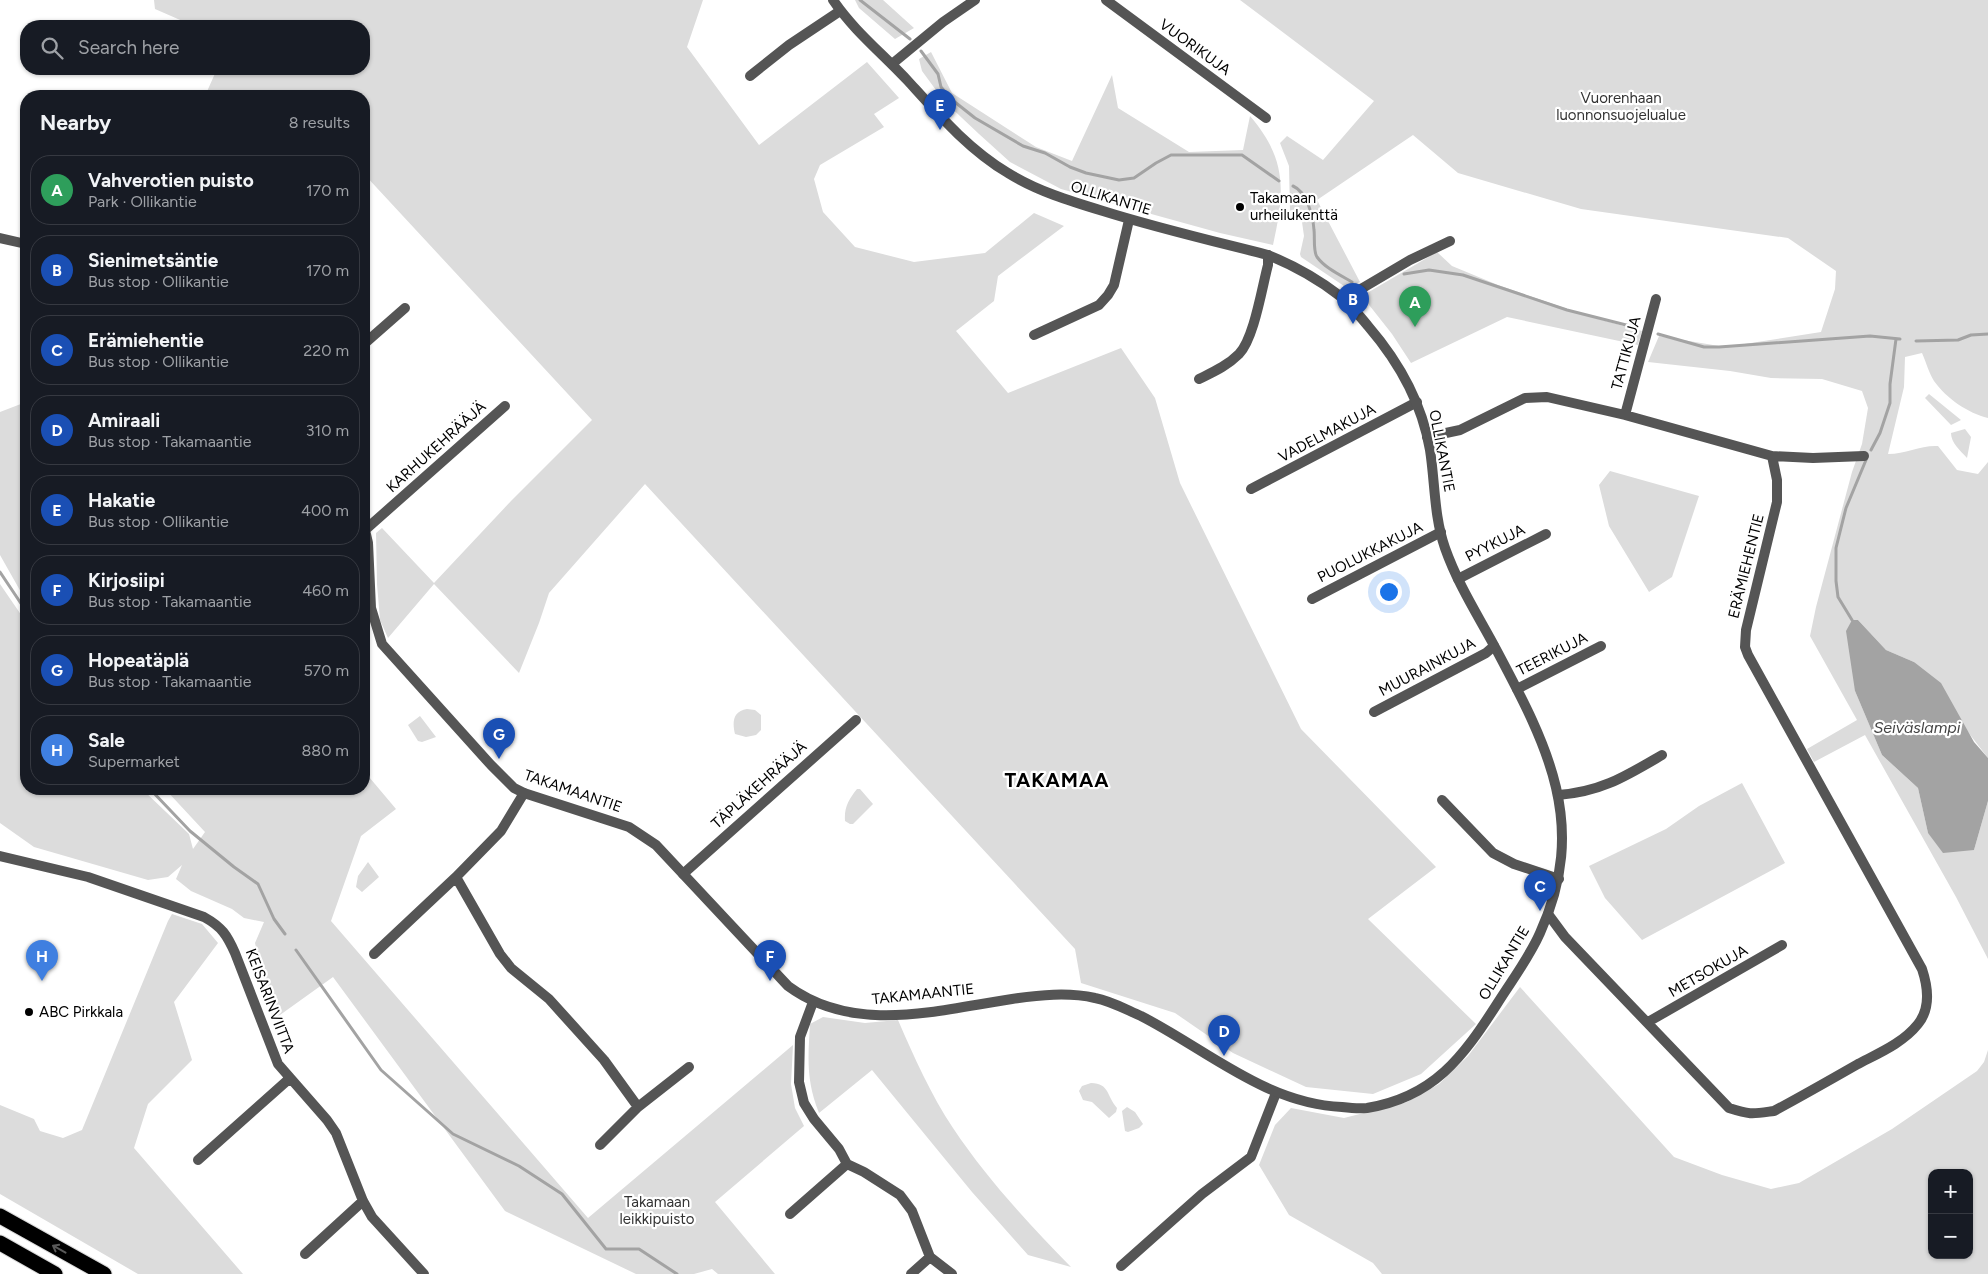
<!DOCTYPE html>
<meta charset="utf-8">
<style>
:root{--surface:#171b24;--page:#242831;--text:#f1f3f6;--muted:#9ea1a6;--line:#363941;--accent:#d93025}
body{margin:0;font-family:Figtree,sans-serif;background:var(--page);color:var(--text)}
.controls{position:absolute;right:15px;bottom:15px;display:grid;overflow:hidden;border-radius:10px;box-shadow:0 1px 4px #0004}
.controls button{width:45px;height:45px;display:grid;place-items:center;padding:0;border:0;border-bottom:1px solid var(--line);background:var(--surface);color:var(--text);font:25px sans-serif}
.you{position:absolute;left:1388px;top:591px;width:18px;height:18px;margin:-12px;border:4px solid #fff;border-radius:50%;background:#1a73e8;box-shadow:0 0 0 8px #1a73e833}
.badge{display:grid;place-items:center;width:32px;height:32px;border-radius:50%;background:var(--accent);color:#fff;font-size:16px;font-weight:700}
.pin{position:absolute;translate:-50% -41px;filter:drop-shadow(0 1px 2px #0008)}
.pin::after{content:'';position:absolute;top:26px;width:18px;height:15px;background:inherit;clip-path:polygon(0 0,100% 0,50% 100%)}
.list{margin:0;padding:0;list-style:none}
h2{display:flex;justify-content:space-between;align-items:center;height:65px;margin:0;padding:0 20px;font-size:21px}
h2 small{font-size:16px;font-weight:400;color:var(--muted)}
.list li{display:grid;grid-template-columns:32px 1fr auto;gap:15px;align-items:center;box-sizing:border-box;height:70px;margin:0 10px 10px;padding:0 10px;border:1px solid var(--line);border-radius:20px}
.list b{display:block;font-size:19px;white-space:nowrap}
.list p{margin:0;font-size:16px;white-space:nowrap;color:var(--muted)}
.list em{font-size:16px;font-style:normal;color:var(--muted)}
.icon{flex:none;width:28px;height:28px;fill:none;stroke:currentColor;stroke-width:2;stroke-linecap:round;stroke-linejoin:round}
.map{position:relative;flex:none;width:1988px;height:1274px;overflow:hidden}
.search{position:absolute;background:var(--surface);box-shadow:0 1px 4px #0004;left:20px;top:20px;width:350px;height:55px;display:flex;align-items:center;gap:12px;box-sizing:border-box;padding:0 18px;border-radius:20px;color:var(--muted);font-size:19px}
.panel{position:absolute;background:var(--surface);box-shadow:0 1px 4px #0004;left:20px;top:90px;width:350px;height:705px;border-radius:20px}
.map>svg:first-child{display:block}
.green{fill:#dcdcdc;fill-rule:evenodd}
.water{fill:#a3a3a3}
.lines{fill:none;stroke-linecap:round;stroke-linejoin:round}
.stream{stroke:#a3a3a3;stroke-width:3}
.motorway-casing{stroke:#dbdbdb;stroke-width:17}
.minor{stroke:#555;stroke-width:10}
.tertiary{stroke:#555;stroke-width:10}
.motorway{stroke:#000;stroke-width:15}
.oneway{stroke:#595959}
.poi-dot{fill:#000;stroke:#fff;stroke-width:2}
.labels{text-anchor:middle;dominant-baseline:central;stroke-width:4.5;stroke-linejoin:round;paint-order:stroke}
.street-label{font-size:15px;fill:#000;stroke:#fff}
.park-label{font-size:15px;fill:#333;stroke:#fff}
.poi-label{font-size:15px;fill:#000;stroke:#fff;text-anchor:start}
.water-label{font-size:16px;font-style:italic;fill:#444;stroke:#fff}
.district-label{font-size:20px;font-weight:bold;letter-spacing:1px;fill:#000;stroke:#fff}
</style>
<div class="map">
<svg width="1988" height="1274" viewBox="0 0 1988 1274">
<rect width="100%" height="100%" fill="#fff"/>
<path class="green" d="M 154,0 L 703,0 L 687,47 L 759,145 L 867,62 L 899,98 L 874,114 L 884,127 L 820,165 L 814,179 L 823,212 L 855,247 L 914,262 L 985,253 L 1034,213 L 1064,226 L 998,276 L 994,301 L 956,331 L 1008,393 L 1121,348 L 1155,398 L 1180,483 L 1301,729 L 1436,867 L 1368,919 L 1476,1024 L 1421,1074 L 1373,1094 L 1306,1087 L 1233,1053 L 1175,1013 L 1081,983 L 1075,949 L 645,484 L 549,593 L 539,623 L 519,673 L 434,584 L 388,638 L 380,620 L 377,584 L 376,533 L 382,528 L 434,583 L 511,501 L 592,420 L 364,174 L 364,96 L 205,96 L 217,69 L 364,69 L 364,26 L 194,26 L 155,9 Z
M 855,0 L 883,0 L 914,28 L 895,39 L 859,8 Z
M 1240,0 L 1988,0 L 1988,418 C 1968,413 1947,399 1934,381 C 1929,373 1926,362 1922,353 L 1905,357 L 1904,387 L 1888,454 C 1906,454 1921,445 1938,446 L 1957,470 L 1978,474 L 1988,462 L 1988,785 L 1988,758 L 1914,662 L 1886,650 L 1858,620 L 1855,691 L 1882,755 L 1918,788 L 1928,833 L 1974,850 L 1988,801 L 1988,959 L 1956,897 L 1865,735 L 1814,762 L 1807,749 L 1857,720 L 1810,636 L 1816,607 L 1852,472 L 1862,444 L 1868,408 L 1862,391 L 1822,379 L 1771,378 L 1730,371 L 1648,362 L 1659,336 L 1725,347 L 1821,332 L 1835,289 L 1836,271 L 1788,238 L 1581,209 L 1458,173 L 1413,135 L 1317,200 L 1360,282 L 1348,287 L 1344,286 L 1301,257 L 1300,254 L 1304,236 L 1302,222 L 1290,212 L 1289,166 L 1280,143 L 1287,136 L 1323,160 L 1374,101 Z
M 931,52 L 952,93 L 1036,147 L 1072,161 L 1112,75 L 1118,108 L 1189,152 L 1243,150 L 1250,116 C 1287,159 1285,191 1273,245 L 1220,233 L 1061,189 L 1010,162 L 979,134 L 944,101 L 922,71 L 919,59 Z
M 1437,252 L 1452,266 L 1498,285 L 1591,317 L 1642,331 L 1638,345 L 1507,317 L 1411,363 L 1392,334 L 1362,296 Z
M 1929,394 L 1961,420 L 1951,425 L 1925,398 Z
M 26,402 L 26,601 L 0,555 L 0,412 Z
M 1965,429 L 1971,437 L 1967,458 C 1960,450 1951,443 1951,433 Z
M 1610,471 L 1699,496 L 1672,577 L 1649,592 L 1609,526 L 1599,485 Z
M 0,584 L 26,622 L 26,789 L 142,789 L 189,834 L 193,849 L 205,832 L 165,789 L 364,789 L 364,771 L 396,809 L 361,836 L 331,921 L 588,1218 L 793,1045 L 791,1084 L 795,1108 L 804,1126 L 715,1202 L 775,1274 L 718,1274 L 712,1269 L 694,1274 L 636,1274 L 505,1211 L 333,977 L 273,1020 L 255,943 L 264,922 L 244,918 L 232,909 L 191,891 L 176,879 L 182,865 L 168,877 L 148,880 L 34,847 L 0,823 Z
M 747,709 L 755,710 L 761,715 L 761,730 L 756,735 L 746,737 L 735,734 C 732,722 733,711 747,709 Z
M 420,716 L 436,737 L 422,742 L 418,741 L 408,725 Z
M 1742,783 L 1785,863 L 1642,940 L 1605,898 L 1589,866 L 1666,829 L 1699,806 Z
M 857,789 L 860,789 L 873,804 L 853,824 L 850,824 L 845,821 C 844,807 849,799 857,789 Z
M 368,862 L 379,877 L 362,892 L 356,887 L 358,876 Z
M 172,914 L 202,924 L 218,943 L 174,1002 L 192,1060 L 148,1104 L 134,1148 L 243,1274 L 138,1274 L 0,1194 L 0,1105 L 34,1119 L 40,1131 L 63,1138 L 82,1130 L 168,921 Z
M 1520,987 L 1674,1157 L 1722,1175 L 1771,1189 L 1799,1183 L 1892,1129 L 1977,1071 L 1984,1062 L 1988,1050 L 1988,1274 L 1382,1274 L 1373,1263 L 1289,1215 L 1259,1165 L 1275,1125 L 1291,1108 L 1344,1118 L 1407,1102 L 1439,1084 L 1468,1056 ZM 1932,1173 L 1969,1173 L 1969,1255 L 1932,1255 Z
M 823,1017 L 865,1023 L 898,1020 C 914,1057 931,1095 953,1128 C 987,1179 1029,1224 1071,1267 L 1028,1255 L 972,1192 L 872,1070 L 819,1113 C 806,1081 808,1058 810,1024 Z
M 1091,1083 C 1110,1084 1106,1095 1117,1108 L 1116,1112 L 1109,1118 L 1092,1102 L 1083,1100 L 1079,1091 L 1082,1086 Z
M 1127,1107 L 1135,1112 L 1143,1124 L 1139,1128 L 1128,1132 L 1125,1131 L 1122,1111 Z"/>
<path class="water" d="M 1852,620 L 1858,620 L 1886,650 L 1914,662 L 1941,683 L 1974,742 L 1988,758 L 1988,801 L 1974,850 L 1943,853 L 1928,833 L 1918,788 L 1882,755 L 1855,691 L 1846,631 Z"/>
<g class="lines">
<path class="stream" d="M 860,0 L 910,39
M 921,51 L 938,74 L 941,87 L 951,99 L 975,118 L 1023,146 L 1045,153 L 1070,167 L 1086,173 L 1119,180 L 1134,178 L 1156,163 L 1171,155 L 1242,155 L 1279,181
M 1293,186 C 1307,192 1313,216 1314,230 C 1315,238 1313,251 1317,257 C 1325,268 1340,275 1352,282
M 1404,274 L 1429,270 L 1463,275 L 1567,310 L 1638,328
M 1658,334 L 1704,347 L 1719,347 L 1870,336 L 1900,339
M 1916,341 L 1958,340 L 1971,335 L 1988,334
M 1871,450 L 1880,433 L 1890,403 L 1890,384 L 1896,339
M 0,572 L 26,611
M 1852,620 L 1838,597 L 1836,581 L 1836,548 L 1846,508 L 1866,460
M 150,789 L 190,831 L 234,867 L 258,884 L 274,919 L 285,934
M 296,950 L 381,1070 L 453,1134 L 519,1166 L 562,1194 L 606,1249 L 639,1249 L 677,1274"/>
<g class="motorway-casing">
<path id="motorway" d="M 0,1216 L 104,1274
M 0,1243 L 55,1274"/>
</g>
<path class="minor" d="M 1106,0 L 1266,118
M 892,64 L 943,22 L 975,0
M 750,76 L 789,45 L 840,11
M 1344,299 L 1410,260 L 1450,241
M 1034,335 L 1099,305 L 1108,295 L 1114,285 L 1129,220
M 364,344 L 405,308
M 1199,379 C 1213,372 1227,366 1239,354 C 1254,339 1262,287 1268,265 L 1268,255
M 1625,415 L 1656,299
M 1427,437 L 1460,430 L 1525,398 L 1547,397 L 1625,415 L 1772,456 L 1813,458 L 1864,456
M 1251,489 L 1417,402
M 365,530 L 505,406
M 1458,579 L 1546,534
M 1312,599 L 1441,532
M 1517,689 L 1601,646
M 1374,712 L 1486,653 L 1494,646
M 524,793 L 501,831 L 456,877 L 500,954 L 511,968 L 549,999 L 604,1060 L 638,1107
M 1558,795 C 1601,792 1626,776 1662,755
M 1442,800 L 1493,853 L 1514,864 L 1559,879
M 0,856 L 88,877 L 204,917 C 222,927 227,935 235,953 L 278,1064 L 327,1120 L 336,1133 L 363,1201 L 372,1217 L 424,1274
M 683,874 L 856,720
M 1548,914 L 1565,937 L 1729,1108 C 1751,1115 1752,1114 1774,1111 C 1802,1096 1830,1080 1858,1064 C 1879,1053 1903,1043 1918,1024 C 1931,1008 1928,987 1922,969 L 1748,655 L 1745,647 L 1746,630 L 1777,502 L 1777,480 L 1772,456
M 374,954 L 456,877
M 813,1002 L 800,1037 L 799,1082 L 804,1103 L 814,1119 L 839,1149 L 847,1164 L 864,1172 L 900,1195 L 912,1211 L 930,1257 L 952,1274
M 1648,1022 L 1782,945
M 600,1145 L 638,1107 L 689,1067
M 198,1160 L 289,1079
M 790,1214 L 847,1164
M 305,1254 L 363,1201
M 1121,1266 L 1202,1194 L 1251,1157 L 1276,1093
M 911,1274 L 930,1257"/>
<path class="tertiary" d="M 0,238 L 26,244
M 364,526 L 368,543 L 371,608 L 382,644 L 491,765 L 514,788 L 524,793 L 629,827 L 656,845 L 788,986 C 854,1035 938,1010 1012,999 C 1039,995 1068,992 1095,998 C 1111,1001 1125,1009 1141,1016 C 1206,1049 1266,1104 1342,1107 C 1350,1108 1359,1109 1367,1108 C 1434,1097 1463,1057 1497,1004 C 1512,980 1529,958 1540,933 C 1589,825 1548,747 1497,651 C 1479,617 1458,585 1445,548 C 1434,517 1435,482 1430,450 C 1422,403 1399,362 1368,326 C 1359,315 1350,304 1340,296 C 1318,279 1293,265 1268,255 C 1213,241 1157,228 1103,211 C 1070,201 1037,191 1008,173 C 969,150 938,114 908,81 C 883,54 854,31 833,0"/>
<use href="#motorway" class="motorway"/>
</g>
<defs><path id="oneway-shaft" d="M-6 0H5M1.5-3L5.5 0L1.5 3" fill="none" stroke-width="1.6" stroke-linecap="round" stroke-linejoin="round" transform="scale(1.25)"/></defs>
<use class="oneway" href="#oneway-shaft" transform="translate(59 1249) rotate(-151)"/>
<g class="poi-dot">
<circle cx="1240" cy="207" r="5"/>
<circle cx="29" cy="1012" r="5"/>
</g>
<g class="labels">
<g class="street-label">
<text transform="translate(1195 47) rotate(36)">VUORIKUJA</text>
<text transform="translate(1111 198) rotate(17)">OLLIKANTIE</text>
<text transform="translate(1626 353) rotate(-75)">TATTIKUJA</text>
<text transform="translate(1327 433) rotate(-28)">VADELMAKUJA</text>
<text transform="translate(436 447) rotate(-42)">KARHUKEHRÄÄJÄ</text>
<text transform="translate(1442 451) rotate(79)">OLLIKANTIE</text>
<text transform="translate(1495 543) rotate(-27)">PYYKUJA</text>
<text transform="translate(1370 552) rotate(-27)">PUOLUKKAKUJA</text>
<text transform="translate(1746 566) rotate(-76)">ERÄMIEHENTIE</text>
<text transform="translate(1552 654) rotate(-27)">TEERIKUJA</text>
<text transform="translate(1427 667) rotate(-28)">MUURAINKUJA</text>
<text transform="translate(759 785) rotate(-42)">TÄPLÄKEHRÄÄJÄ</text>
<text transform="translate(573 791) rotate(19)">TAKAMAANTIE</text>
<text transform="translate(1504 963) rotate(-59)">OLLIKANTIE</text>
<text transform="translate(1708 971) rotate(-30)">METSOKUJA</text>
<text transform="translate(923 994) rotate(-6)">TAKAMAANTIE</text>
<text transform="translate(270 1001) rotate(69)">KEISARINVIITTA</text>
</g>
<g class="park-label">
<text x="1621" y="98">Vuorenhaan<tspan x="1621" dy="17">luonnonsuojelualue</tspan></text>
<text x="657" y="1202">Takamaan<tspan x="657" dy="17">leikkipuisto</tspan></text>
</g>
<g class="poi-label">
<text x="1250" y="198">Takamaan<tspan x="1250" dy="17">urheilukenttä</tspan></text>
<text x="39" y="1012">ABC Pirkkala</text>
</g>
<g class="water-label">
<text x="1917" y="727">Seiväslampi</text>
</g>
<g class="district-label">
<text x="1057" y="780">TAKAMAA</text>
</g>
</g>
</svg>
<div class="controls">
<button>+</button>
<button>−</button>
</div>
<div class="you"></div>
<div class="pin badge" style="left:1415px;top:327px;background:#2e9e5b">A</div>
<div class="pin badge" style="left:1353px;top:324px;background:#1a4fb4">B</div>
<div class="pin badge" style="left:1540px;top:911px;background:#1a4fb4">C</div>
<div class="pin badge" style="left:1224px;top:1056px;background:#1a4fb4">D</div>
<div class="pin badge" style="left:940px;top:130px;background:#1a4fb4">E</div>
<div class="pin badge" style="left:770px;top:981px;background:#1a4fb4">F</div>
<div class="pin badge" style="left:499px;top:759px;background:#1a4fb4">G</div>
<div class="pin badge" style="left:42px;top:981px;background:#3f7fe0">H</div>
<div class="search"><svg class="icon" aria-label="search" viewBox="0 0 24 24"><circle cx="10" cy="10" r="6"/><path d="M15 15l6 6"/></svg>Search here</div>
<section class="panel">
<h2>Nearby<small>8 results</small></h2>
<ul class="list">
<li><span class="badge" style="background:#2e9e5b">A</span><div><b>Vahverotien puisto</b><p>Park · Ollikantie</p></div><em>170 m</em></li>
<li><span class="badge" style="background:#1a4fb4">B</span><div><b>Sienimetsäntie</b><p>Bus stop · Ollikantie</p></div><em>170 m</em></li>
<li><span class="badge" style="background:#1a4fb4">C</span><div><b>Erämiehentie</b><p>Bus stop · Ollikantie</p></div><em>220 m</em></li>
<li><span class="badge" style="background:#1a4fb4">D</span><div><b>Amiraali</b><p>Bus stop · Takamaantie</p></div><em>310 m</em></li>
<li><span class="badge" style="background:#1a4fb4">E</span><div><b>Hakatie</b><p>Bus stop · Ollikantie</p></div><em>400 m</em></li>
<li><span class="badge" style="background:#1a4fb4">F</span><div><b>Kirjosiipi</b><p>Bus stop · Takamaantie</p></div><em>460 m</em></li>
<li><span class="badge" style="background:#1a4fb4">G</span><div><b>Hopeatäplä</b><p>Bus stop · Takamaantie</p></div><em>570 m</em></li>
<li><span class="badge" style="background:#3f7fe0">H</span><div><b>Sale</b><p>Supermarket</p></div><em>880 m</em></li>
</ul>
</section>
</div>
